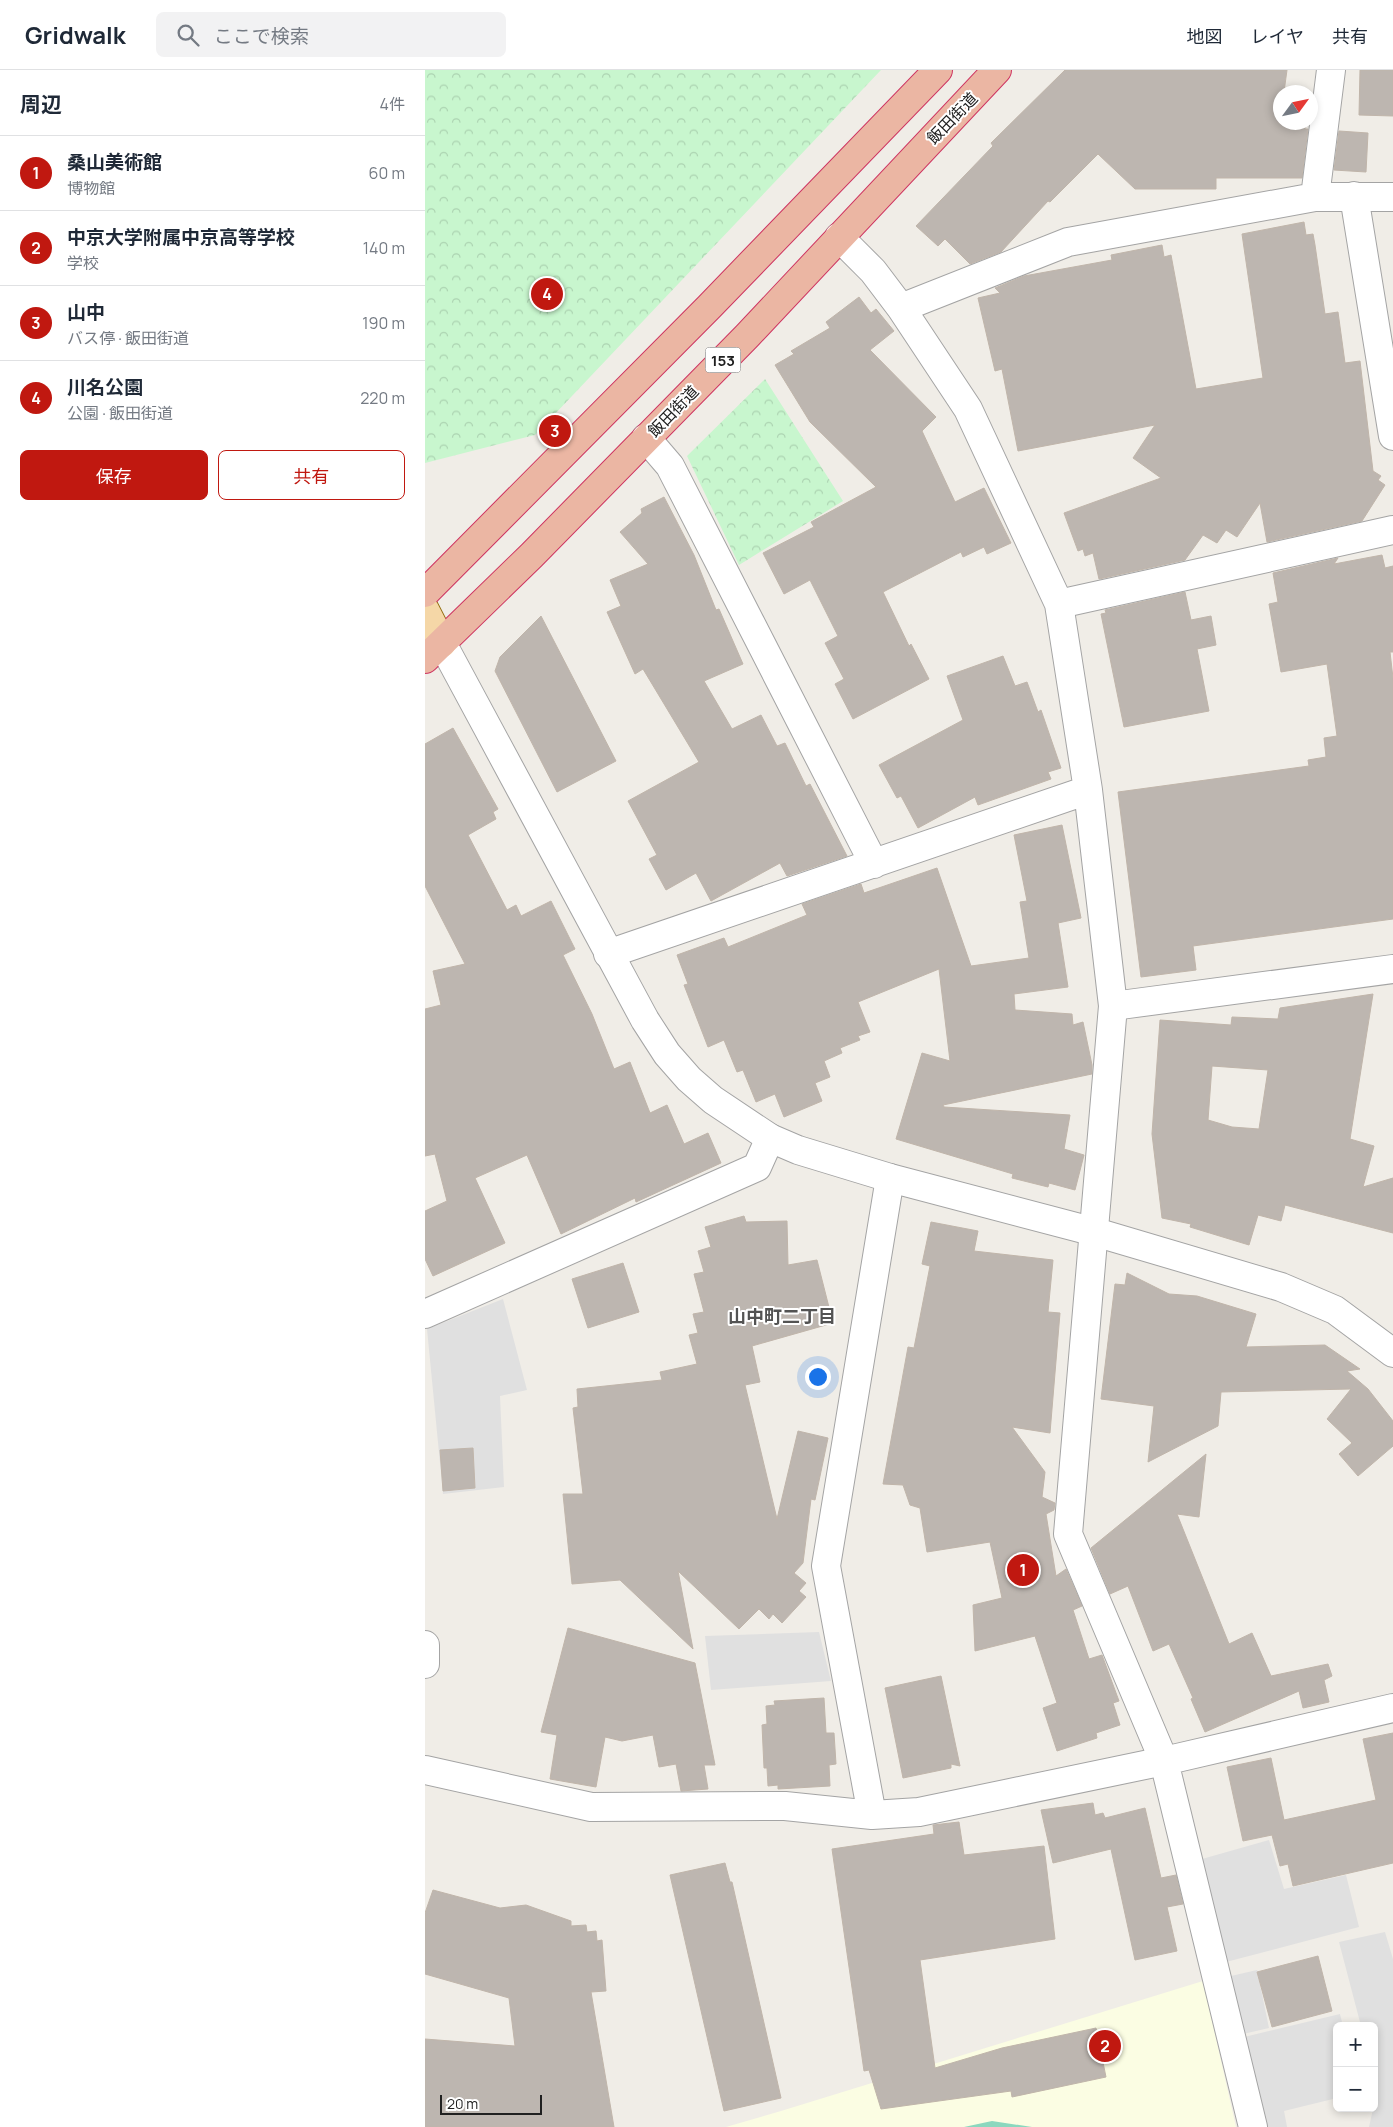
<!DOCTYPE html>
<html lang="ja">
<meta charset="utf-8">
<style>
:root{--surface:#fff;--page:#f2f2f3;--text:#1f2937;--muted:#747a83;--line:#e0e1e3;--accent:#c01810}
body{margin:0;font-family:Manrope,"Noto Sans JP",sans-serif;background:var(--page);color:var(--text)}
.controls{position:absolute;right:15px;bottom:15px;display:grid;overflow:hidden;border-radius:8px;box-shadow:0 2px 8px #0003}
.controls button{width:45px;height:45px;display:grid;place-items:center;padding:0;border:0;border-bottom:1px solid var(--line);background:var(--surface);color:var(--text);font:25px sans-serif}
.compass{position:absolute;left:848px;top:15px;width:45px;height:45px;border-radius:50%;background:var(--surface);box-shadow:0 2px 8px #0003;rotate:57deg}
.scale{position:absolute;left:15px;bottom:12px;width:102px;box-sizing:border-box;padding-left:5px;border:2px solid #202020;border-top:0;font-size:14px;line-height:18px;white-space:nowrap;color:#202020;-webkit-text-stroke:4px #fff;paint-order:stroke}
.you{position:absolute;left:392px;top:1306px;width:18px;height:18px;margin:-12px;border:4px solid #fff;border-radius:50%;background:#1a73e8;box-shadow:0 0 0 8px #1a73e833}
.badge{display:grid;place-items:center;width:32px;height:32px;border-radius:50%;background:var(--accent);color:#fff;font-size:16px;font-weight:700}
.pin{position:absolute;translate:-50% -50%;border:2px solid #fff;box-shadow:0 1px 5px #0006}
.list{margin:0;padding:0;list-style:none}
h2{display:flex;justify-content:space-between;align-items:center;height:65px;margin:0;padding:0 20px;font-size:21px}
h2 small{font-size:16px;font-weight:400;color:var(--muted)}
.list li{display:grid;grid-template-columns:32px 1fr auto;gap:15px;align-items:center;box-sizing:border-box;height:75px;padding:0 20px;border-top:1px solid var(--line)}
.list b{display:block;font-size:19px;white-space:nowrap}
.list p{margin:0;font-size:16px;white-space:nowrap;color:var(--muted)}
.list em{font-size:16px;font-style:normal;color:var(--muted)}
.actions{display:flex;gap:10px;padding:15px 20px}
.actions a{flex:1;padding:11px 0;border:1px solid var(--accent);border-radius:8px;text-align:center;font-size:18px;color:var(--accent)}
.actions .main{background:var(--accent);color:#fff}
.icon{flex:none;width:28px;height:28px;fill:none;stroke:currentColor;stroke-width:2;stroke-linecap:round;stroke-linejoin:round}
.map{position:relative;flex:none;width:968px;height:2057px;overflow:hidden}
header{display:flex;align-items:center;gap:30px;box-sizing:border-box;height:70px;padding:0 25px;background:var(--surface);border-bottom:1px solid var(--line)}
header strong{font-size:24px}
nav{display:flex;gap:28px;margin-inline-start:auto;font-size:18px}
.search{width:350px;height:45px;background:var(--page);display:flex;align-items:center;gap:12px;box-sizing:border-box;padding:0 18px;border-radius:8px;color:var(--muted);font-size:19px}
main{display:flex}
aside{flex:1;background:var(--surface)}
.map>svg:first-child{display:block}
.education{fill:#fbfde3}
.park{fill:url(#park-crowns)}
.pitch{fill:#8bd8be}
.parking{fill:#e0e0e0}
.building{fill:#bdb6b0;stroke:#c0b5aa;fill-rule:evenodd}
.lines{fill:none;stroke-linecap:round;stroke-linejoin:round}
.minor-casing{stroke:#a4a4a4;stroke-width:30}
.tertiary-casing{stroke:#a4a4a4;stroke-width:30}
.primary-casing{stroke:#906b0c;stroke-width:30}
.trunk-casing{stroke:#ce3461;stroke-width:30}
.minor{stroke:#fff;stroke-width:28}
.tertiary{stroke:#fff;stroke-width:28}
.primary{stroke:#f5d7a7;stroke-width:28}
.trunk{stroke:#ebb6a3;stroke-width:28}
.labels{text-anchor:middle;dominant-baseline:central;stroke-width:4;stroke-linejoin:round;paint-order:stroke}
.shield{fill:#fff;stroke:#636363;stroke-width:1}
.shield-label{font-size:15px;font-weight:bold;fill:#202020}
.street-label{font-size:16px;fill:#202020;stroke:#fff}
.neighbourhood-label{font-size:18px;font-weight:bold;fill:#535353;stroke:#fff}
</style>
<header>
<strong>Gridwalk</strong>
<div class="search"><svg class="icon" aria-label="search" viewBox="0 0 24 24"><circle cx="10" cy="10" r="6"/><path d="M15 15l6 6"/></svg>ここで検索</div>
<nav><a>地図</a><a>レイヤ</a><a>共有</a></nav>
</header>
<main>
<aside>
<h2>周辺<small>4件</small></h2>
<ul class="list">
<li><span class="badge">1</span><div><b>桑山美術館</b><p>博物館</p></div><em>60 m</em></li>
<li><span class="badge">2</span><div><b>中京大学附属中京高等学校</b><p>学校</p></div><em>140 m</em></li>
<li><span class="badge">3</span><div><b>山中</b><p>バス停 · 飯田街道</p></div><em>190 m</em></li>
<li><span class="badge">4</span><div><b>川名公園</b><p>公園 · 飯田街道</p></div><em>220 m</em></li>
</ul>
<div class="actions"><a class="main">保存</a><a>共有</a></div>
</aside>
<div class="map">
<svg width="968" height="2057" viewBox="0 0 968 2057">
<defs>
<pattern id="park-crowns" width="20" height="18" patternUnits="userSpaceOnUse" patternTransform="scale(1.25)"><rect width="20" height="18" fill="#c8f6ce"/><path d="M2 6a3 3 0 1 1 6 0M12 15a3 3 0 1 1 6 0" fill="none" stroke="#acd3b1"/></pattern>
</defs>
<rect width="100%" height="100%" fill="#f0ede7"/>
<path class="education" d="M 778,1911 L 811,2057 L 301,2057 L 356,2041 Z"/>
<path class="park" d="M 0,0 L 456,0 L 110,365 L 0,393 Z
M 340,309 L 418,431 L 314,495 L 262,386 Z"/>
<path class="pitch" d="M 567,2051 L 607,2057 L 539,2057 Z"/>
<path class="parking" d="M 78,1229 L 102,1320 L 75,1326 L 79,1417 L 18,1424 L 2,1259 Z
M 394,1562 L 406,1611 L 286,1620 L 280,1566 Z
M 844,1770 L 859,1819 L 921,1805 L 934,1857 L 801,1892 L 777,1789 Z
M 960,1862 L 968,1889 L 968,2057 L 944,2057 L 952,2021 L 949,2009 L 949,1956 L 936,1956 L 914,1872 Z
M 832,1900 L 844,1958 L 818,1964 L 806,1906 Z
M 915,1944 L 918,1956 L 912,1956 L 912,2028 L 859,2041 L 862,2057 L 841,2057 L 819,1967 Z"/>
<path class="building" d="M 640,0 L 862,0 L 859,22 L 856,22 L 854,52 L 880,52 L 880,59 L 883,59 L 877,108 L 791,108 L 791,119 L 710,119 L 673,84 L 625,132 L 623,131 L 576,182 L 545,194 L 520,169 L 513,176 L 491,156 L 568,76 L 566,73 Z
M 935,0 L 968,0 L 968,46 L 934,45 Z
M 914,61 L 943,63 L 941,102 L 909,100 Z
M 879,152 L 881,165 L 888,164 L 890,175 L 900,244 L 913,242 L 920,293 L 935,291 L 948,401 L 956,406 L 953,410 L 960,415 L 937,451 L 842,472 L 835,433 L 812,467 L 801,460 L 792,473 L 778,465 L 760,490 L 674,509 L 668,483 L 660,486 L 658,479 L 653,481 L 639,443 L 736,408 L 708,388 L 730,355 L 593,381 L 577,299 L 570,301 L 553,228 L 575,223 L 570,218 L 599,206 L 687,190 L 686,185 L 737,175 L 739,187 L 746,185 L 771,319 L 838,308 L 817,164 Z
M 434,227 L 446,243 L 451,239 L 469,261 L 445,280 L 511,347 L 497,361 L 530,432 L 559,418 L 586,473 L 562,484 L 559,477 L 538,487 L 536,482 L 458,522 L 484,576 L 486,574 L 504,609 L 428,649 L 410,614 L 419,609 L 400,573 L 413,566 L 385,510 L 359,524 L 338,483 L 389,457 L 386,452 L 451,417 L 385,352 L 350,295 L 369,284 L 366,281 L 405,258 L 401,252 Z
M 239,427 L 269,485 L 291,540 L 294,539 L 318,594 L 279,611 L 307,659 L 336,645 L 352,676 L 360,673 L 381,716 L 385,714 L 422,786 L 362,806 L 355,793 L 286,831 L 271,803 L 241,820 L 224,789 L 232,785 L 203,731 L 274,692 L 218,599 L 210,604 L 182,542 L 196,536 L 185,510 L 223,494 L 195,462 L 217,443 L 216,439 Z
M 957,485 L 960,498 L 968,496 L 968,582 L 965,582 L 968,608 L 968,849 L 768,876 L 771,900 L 716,907 L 693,722 L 884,696 L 883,690 L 901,687 L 899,668 L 912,666 L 902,594 L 856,602 L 844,534 L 853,532 L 848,503 L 913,488 L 909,494 Z
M 760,522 L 766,550 L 786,546 L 791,575 L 772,579 L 784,641 L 699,657 L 676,544 L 681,543 L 680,540 Z
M 116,546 L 191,691 L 132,722 L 70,601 L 75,587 Z
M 578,586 L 590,616 L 602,612 L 613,642 L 616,640 L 636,698 L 623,702 L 626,709 L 553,735 L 550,727 L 493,758 L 476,726 L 472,728 L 454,695 L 538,650 L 522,606 Z
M 28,658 L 73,739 L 68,742 L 71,749 L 43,765 L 82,840 L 91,835 L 96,846 L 126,831 L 150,879 L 138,885 L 167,944 L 189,999 L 205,992 L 225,1043 L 242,1035 L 259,1074 L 283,1063 L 296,1093 L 211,1132 L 210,1128 L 136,1164 L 102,1085 L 50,1108 L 80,1173 L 8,1206 L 0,1189 L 0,1141 L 22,1131 L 10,1084 L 0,1086 L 0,939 L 16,935 L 8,901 L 40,894 L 0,816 L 0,674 Z
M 637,755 L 656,848 L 633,853 L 643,917 L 589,924 L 590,940 L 647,944 L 648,955 L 658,952 L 667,995 L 667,1004 L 518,1035 L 519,1037 L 645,1045 L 639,1079 L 659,1085 L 650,1120 L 624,1113 L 623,1117 L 587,1108 L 588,1104 L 471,1069 L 497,983 L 525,991 L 514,899 L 433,932 L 445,962 L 433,966 L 435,970 L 415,978 L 417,983 L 399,991 L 405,1007 L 390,1013 L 397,1031 L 359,1047 L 350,1024 L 331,1032 L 318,1000 L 312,1002 L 299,970 L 283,977 L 259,915 L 263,914 L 252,885 L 299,868 L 303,877 L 382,845 L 377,834 L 436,814 L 439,823 L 512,798 L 546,896 L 604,888 L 595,832 L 602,831 L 589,765 Z
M 948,924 L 925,1069 L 949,1076 L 938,1117 L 968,1108 L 968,1163 L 860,1135 L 856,1151 L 833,1145 L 824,1175 L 765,1157 L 766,1154 L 737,1148 L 727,1064 L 735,950 L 806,955 L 807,947 L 853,949 L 855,938 ZM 787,996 L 843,1000 L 834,1059 L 807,1057 L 783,1050 Z
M 319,1146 L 321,1152 L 362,1151 L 363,1195 L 392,1190 L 408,1253 L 327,1276 L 335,1312 L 320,1315 L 352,1449 L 373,1361 L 403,1368 L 390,1430 L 386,1429 L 378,1493 L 369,1503 L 381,1513 L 374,1521 L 381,1527 L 357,1553 L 348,1544 L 344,1549 L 334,1539 L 314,1559 L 253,1501 L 268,1579 L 195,1510 L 147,1514 L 138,1424 L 158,1424 L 148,1338 L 153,1337 L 152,1319 L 237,1310 L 235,1302 L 272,1294 L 264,1265 L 273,1263 L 268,1244 L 279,1242 L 269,1204 L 279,1202 L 273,1181 L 286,1177 L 280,1157 Z
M 506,1152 L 553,1161 L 549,1181 L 628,1190 L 623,1242 L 635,1243 L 625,1363 L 587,1357 L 620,1402 L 617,1427 L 630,1433 L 629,1440 L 621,1444 L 631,1506 L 641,1499 L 657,1536 L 648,1540 L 664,1589 L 677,1585 L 694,1631 L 688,1633 L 695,1655 L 671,1663 L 672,1668 L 632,1681 L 618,1638 L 632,1633 L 610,1566 L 550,1581 L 548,1535 L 577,1528 L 565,1472 L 502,1482 L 495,1438 L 485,1435 L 478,1415 L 458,1414 L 483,1277 L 489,1278 L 505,1196 L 497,1194 Z
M 198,1193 L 214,1242 L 163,1258 L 147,1209 Z
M 702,1203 L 744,1224 L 772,1226 L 831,1244 L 821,1277 L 900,1275 L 935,1299 L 922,1301 L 943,1319 L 968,1351 L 968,1376 L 933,1406 L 914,1384 L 927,1373 L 902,1349 L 926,1319 L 796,1322 L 793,1356 L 723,1392 L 729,1336 L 676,1329 L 690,1214 L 700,1215 Z
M 48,1378 L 50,1418 L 18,1421 L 15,1380 Z
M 781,1384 L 774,1447 L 752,1444 L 804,1574 L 827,1563 L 846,1606 L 903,1594 L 907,1606 L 899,1610 L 904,1632 L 878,1638 L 874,1621 L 780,1662 L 766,1629 L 768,1628 L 744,1574 L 728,1581 L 703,1516 L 685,1524 L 666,1478 Z
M 143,1558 L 270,1593 L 290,1695 L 279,1695 L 283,1719 L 256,1721 L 251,1694 L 234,1697 L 228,1665 L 197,1671 L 180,1667 L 171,1717 L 125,1709 L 132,1665 L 116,1662 Z
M 516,1606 L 535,1696 L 526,1694 L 526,1698 L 478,1708 L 460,1618 Z
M 399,1628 L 401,1663 L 409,1663 L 411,1694 L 404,1695 L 405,1716 L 353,1719 L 353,1715 L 343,1716 L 342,1698 L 339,1698 L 337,1655 L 342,1654 L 341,1636 L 350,1635 L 349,1631 Z
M 968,1663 L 968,1793 L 868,1816 L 863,1794 L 855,1796 L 847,1765 L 818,1771 L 802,1697 L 846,1688 L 859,1750 L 951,1730 L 938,1669 Z
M 668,1733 L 670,1745 L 678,1743 L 680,1748 L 720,1738 L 736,1808 L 751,1805 L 758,1834 L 742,1837 L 752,1881 L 710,1890 L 686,1779 L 628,1793 L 616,1740 Z
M 534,1752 L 539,1785 L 619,1776 L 630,1869 L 495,1890 L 510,1998 L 577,1978 L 671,1958 L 681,2007 L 587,2027 L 586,2021 L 456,2039 L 444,2000 L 439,2001 L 407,1779 L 509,1764 L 508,1755 Z
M 300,1793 L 305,1812 L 307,1812 L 356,2028 L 299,2041 L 245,1805 Z
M 8,1820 L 75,1838 L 101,1835 L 146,1851 L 146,1856 L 161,1855 L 162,1862 L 171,1861 L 172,1871 L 177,1870 L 181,1921 L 166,1922 L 189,2057 L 0,2057 L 0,1969 L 90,1976 L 84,1928 L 0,1904 L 0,1843 Z
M 893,1886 L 907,1941 L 847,1957 L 832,1902 Z"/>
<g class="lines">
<g class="minor-casing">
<path id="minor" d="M 929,126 L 968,366
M 890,127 L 906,0
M 414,167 L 448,201 L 476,238 L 543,339 L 634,534 L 663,720 L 688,936 L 643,1464 L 739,1691 L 828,2057
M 476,238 L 643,172 L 890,127 L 968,127
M 221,368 L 245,396 L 449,794
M 634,534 L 968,460
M 183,884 L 663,720
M 688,936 L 968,899
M 0,1244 L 332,1097 L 345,1068
M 0,1700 L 166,1737 L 360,1736 L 447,1745 L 494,1742 L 739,1691 L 968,1638
M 447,1745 L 401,1496 L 465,1108"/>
</g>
<g class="tertiary-casing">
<path id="tertiary" d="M 17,573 L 220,950 L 242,984 L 264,1009 L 288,1030 L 345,1068 L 373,1080 L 465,1108 L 670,1162 L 856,1217 L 910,1240 L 968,1283
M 0,1575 L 0,1594"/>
</g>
<g class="primary-casing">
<path id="primary" d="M 0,540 L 17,573"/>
</g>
<g class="trunk-casing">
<path id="trunk" d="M 0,523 L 284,237 L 513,0
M 0,589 L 107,485 L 322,266 L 572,0"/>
</g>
<use href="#minor" class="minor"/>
<use href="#tertiary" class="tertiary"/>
<use href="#primary" class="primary"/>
<use href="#trunk" class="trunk"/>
</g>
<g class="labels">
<rect class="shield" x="280.5" y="277.5" width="35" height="25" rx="4"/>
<g class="shield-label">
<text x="298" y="290">153</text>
</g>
<g class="street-label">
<text transform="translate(527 48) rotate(-46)">飯田街道</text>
<text transform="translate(248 341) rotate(-46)">飯田街道</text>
</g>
<g class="neighbourhood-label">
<text x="357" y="1246">山中町二丁目</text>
</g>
</g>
</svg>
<div class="controls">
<button>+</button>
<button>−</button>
</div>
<svg class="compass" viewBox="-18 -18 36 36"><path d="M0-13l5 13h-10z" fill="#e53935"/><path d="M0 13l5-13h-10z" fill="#747a83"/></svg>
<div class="scale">20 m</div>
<div class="you"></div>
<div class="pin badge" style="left:598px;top:1500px">1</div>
<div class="pin badge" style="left:680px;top:1976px">2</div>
<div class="pin badge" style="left:130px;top:361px">3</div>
<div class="pin badge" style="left:122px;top:224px">4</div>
</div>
</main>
